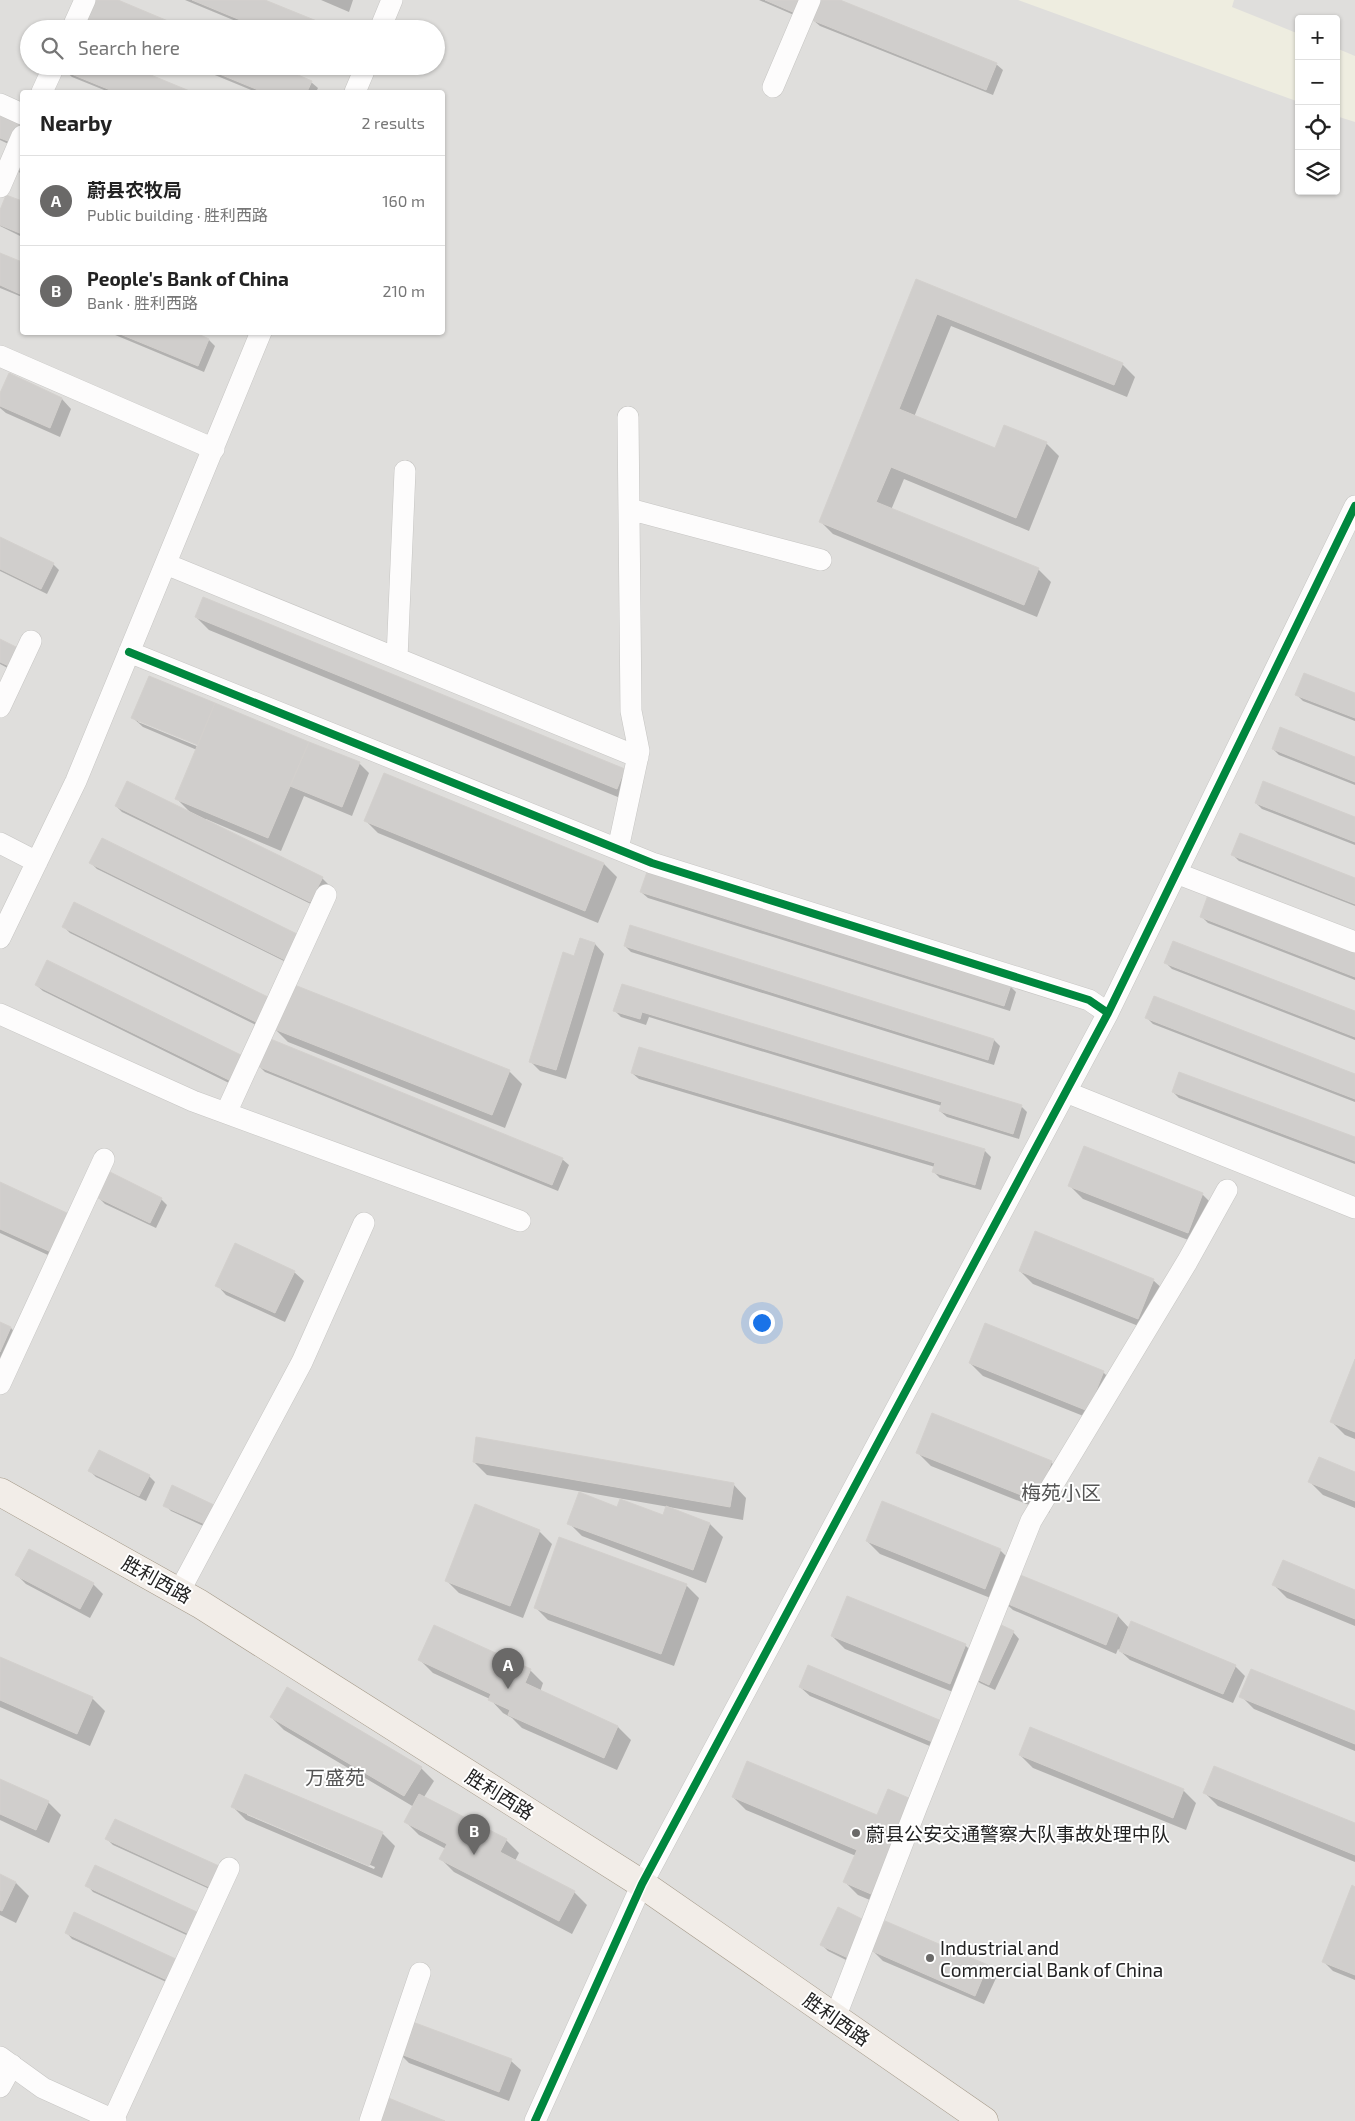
<!DOCTYPE html>
<meta charset="utf-8">
<style>
:root{--surface:#fff;--page:#f6f6f6;--text:#222;--muted:#767676;--line:#e0e0e0;--accent:#6a6968}
body{margin:0;font-family:"Exo 2","Noto Sans SC",sans-serif;background:var(--page);color:var(--text)}
.controls{position:absolute;right:15px;top:15px;display:grid;overflow:hidden;border-radius:5px;box-shadow:0 1px 4px #0004}
.controls button{width:45px;height:45px;display:grid;place-items:center;padding:0;border:0;border-bottom:1px solid var(--line);background:var(--surface);color:var(--text);font:25px sans-serif}
.you{position:absolute;left:761px;top:1322px;width:18px;height:18px;margin:-12px;border:4px solid #fff;border-radius:50%;background:#1a73e8;box-shadow:0 0 0 8px #1a73e833}
.badge{display:grid;place-items:center;width:32px;height:32px;border-radius:50%;background:var(--accent);color:#fff;font-size:16px;font-weight:700}
.pin{position:absolute;translate:-50% -41px;filter:drop-shadow(0 1px 2px #0008)}
.pin::after{content:'';position:absolute;top:26px;width:18px;height:15px;background:inherit;clip-path:polygon(0 0,100% 0,50% 100%)}
.list{margin:0;padding:0;list-style:none}
h2{display:flex;justify-content:space-between;align-items:center;height:65px;margin:0;padding:0 20px;font-size:21px}
h2 small{font-size:16px;font-weight:400;color:var(--muted)}
.list li{display:grid;grid-template-columns:32px 1fr auto;gap:15px;align-items:center;box-sizing:border-box;height:90px;padding:0 20px;border-top:1px solid var(--line)}
.list b{display:block;font-size:19px;white-space:nowrap}
.list p{margin:0;font-size:16px;white-space:nowrap;color:var(--muted)}
.list em{font-size:16px;font-style:normal;color:var(--muted)}
.icon{flex:none;width:28px;height:28px;fill:none;stroke:currentColor;stroke-width:2;stroke-linecap:round;stroke-linejoin:round}
.map{position:relative;flex:none;width:1355px;height:2121px;overflow:hidden}
.search{position:absolute;background:var(--surface);box-shadow:0 1px 4px #0004;left:20px;top:20px;width:425px;height:55px;display:flex;align-items:center;gap:12px;box-sizing:border-box;padding:0 18px;border-radius:28px;color:var(--muted);font-size:19px}
.panel{position:absolute;background:var(--surface);box-shadow:0 1px 4px #0004;left:20px;top:90px;width:425px;height:245px;border-radius:5px}
.map>svg:first-child{display:block}
.residential{fill:#dfdedc;fill-rule:evenodd}
.farmland{fill:#eeede0}
.shadow{fill:#0003;fill-rule:evenodd}
.building{fill:#d0cecc;stroke:#d3d0cd}
.lines{fill:none;stroke-linecap:round;stroke-linejoin:round}
.minor-casing{stroke:#c6c5c3;stroke-width:22}
.major-casing{stroke:#a59a89;stroke-width:29}
.minor{stroke:#fdfcfc;stroke-width:21}
.major{stroke:#f2ede8;stroke-width:28}
.cycleway-casing{stroke:#fff;stroke-width:11}
.cycleway{stroke:#00873e;stroke-width:8}
.poi-dot{fill:#6a6968;stroke:#fff;stroke-width:2}
.labels{text-anchor:middle;dominant-baseline:central;stroke-width:4;stroke-linejoin:round;paint-order:stroke}
.street-label{font-size:19px;fill:#222;stroke:#fff}
.poi-label{font-size:19px;fill:#222;stroke:#fff;text-anchor:start}
.neighbourhood-label{font-size:20px;fill:#555;stroke:#fff}
</style>
<div class="map">
<svg width="1355" height="2121" viewBox="0 0 1355 2121">
<rect width="100%" height="100%" fill="#f0eeeb"/>
<path class="residential" d="M 0,0 L 1355,0 L 1355,2121 L 0,2121 ZM 1299,19 L 1336,19 L 1336,191 L 1299,191 ZM 29,29 L 436,29 L 436,66 L 29,66 ZM 22,92 L 442,92 L 442,332 L 22,332 Z"/>
<path class="farmland" d="M 1018,0 L 1234,0 L 1232,7 L 1299,34 L 1299,102 Z
M 1336,48 L 1355,56 L 1355,122 L 1336,116 Z"/>
<path class="shadow" d="M 115,0 L 184,29 L 103,29 L 92,24 L 86,18 Z
M 185,0 L 262,0 L 332,29 L 255,29 Z
M 321,0 L 353,0 L 349,12 Z
M 759,0 L 809,0 L 801,18 Z
M 821,0 L 837,0 L 996,64 L 1003,70 L 993,95 L 820,26 L 813,20 Z
M 126,66 L 189,92 L 109,92 L 72,77 L 65,71 Z
M 193,66 L 274,66 L 311,82 L 318,88 L 316,92 L 256,92 Z
M 0,112 L 22,122 L 22,141 L 19,149 L 0,140 Z
M 22,162 L 22,175 L 19,172 Z
M 7,196 L 22,203 L 22,237 L 0,226 L 0,213 Z
M 0,255 L 22,264 L 22,297 L 0,288 Z
M 917,281 L 1122,364 L 1135,377 L 1127,397 L 951,326 L 914,417 L 996,450 L 1046,443 L 1059,456 L 1029,531 L 904,479 L 891,510 L 1038,569 L 1051,582 L 1037,617 L 833,534 L 820,521 Z
M 108,332 L 191,332 L 209,340 L 215,346 L 204,372 Z
M 10,375 L 62,399 L 71,409 L 60,437 L 6,413 L 0,408 L 0,396 Z
M 0,538 L 53,564 L 59,570 L 47,594 L 0,571 Z
M 196,617 L 624,770 L 630,802 L 209,630 Z
M 0,640 L 19,674 L 0,664 Z
M 1355,694 L 1355,721 L 1303,701 L 1297,695 Z
M 133,718 L 359,763 L 369,773 L 352,816 L 304,796 L 281,851 L 206,819 L 205,821 L 322,878 L 328,884 L 317,907 L 122,812 L 116,806 L 191,813 L 177,799 L 197,750 L 143,727 ZM 139,720 L 199,744 L 199,747 L 138,722 Z
M 1273,749 L 1355,758 L 1355,785 L 1279,755 Z
M 384,774 L 604,864 L 617,877 L 598,923 L 378,833 L 365,820 Z
M 1256,803 L 1355,818 L 1355,845 L 1262,809 Z
M 1233,855 L 1355,880 L 1355,906 L 1239,861 Z
M 91,863 L 297,935 L 292,965 L 97,869 Z
M 641,892 L 1010,986 L 1016,992 L 1010,1011 L 648,898 Z
M 1201,916 L 1355,953 L 1355,980 L 1208,923 Z
M 64,927 L 269,999 L 264,1029 L 70,933 Z
M 595,944 L 604,954 L 566,1079 L 540,1071 L 531,1062 L 575,957 Z
M 625,946 L 994,1040 L 1000,1046 L 994,1065 L 631,952 Z
M 1166,963 L 1355,1013 L 1355,1040 L 1172,969 Z
M 36,985 L 242,1057 L 237,1087 L 43,991 Z
M 622,985 L 1021,1106 L 1027,1112 L 1019,1139 L 947,1117 L 940,1111 L 942,1106 L 649,1017 L 646,1025 L 621,1017 L 615,1011 Z
M 1147,1018 L 1355,1075 L 1355,1102 L 1153,1024 Z
M 275,1029 L 509,1071 L 522,1084 L 505,1128 L 288,1042 Z
M 639,1048 L 985,1151 L 991,1157 L 981,1190 L 940,1178 L 934,1172 L 935,1167 L 639,1079 L 632,1073 Z
M 258,1065 L 562,1159 L 569,1165 L 558,1191 L 265,1072 Z
M 1173,1092 L 1355,1139 L 1355,1164 L 1179,1098 Z
M 1085,1148 L 1203,1195 L 1216,1208 L 1201,1245 L 1083,1199 L 1070,1186 Z
M 0,1183 L 61,1261 L 0,1233 Z
M 99,1198 L 161,1199 L 167,1205 L 156,1228 L 105,1204 Z
M 1020,1271 L 1153,1280 L 1167,1293 L 1151,1331 L 1033,1284 Z
M 294,1272 L 304,1281 L 285,1322 L 226,1295 L 217,1285 Z
M 0,1324 L 11,1328 L 20,1338 L 0,1363 Z
M 1355,1362 L 1355,1439 L 1345,1435 L 1332,1422 Z
M 970,1363 L 1103,1372 L 1116,1385 L 1101,1423 L 983,1376 Z
M 918,1453 L 1051,1462 L 1064,1475 L 1049,1513 L 931,1466 Z
M 474,1462 L 733,1484 L 746,1498 L 743,1520 L 487,1475 Z
M 90,1471 L 149,1476 L 155,1482 L 146,1501 L 96,1477 Z
M 1355,1473 L 1355,1508 L 1323,1495 L 1310,1482 Z
M 173,1487 L 214,1531 L 171,1511 L 165,1505 Z
M 618,1508 L 710,1524 L 723,1537 L 706,1583 L 582,1536 L 569,1523 Z
M 539,1531 L 552,1544 L 523,1618 L 459,1593 L 446,1580 Z
M 867,1541 L 1000,1550 L 1013,1563 L 998,1601 L 880,1554 Z
M 1014,1573 L 1118,1616 L 1129,1628 L 1235,1666 L 1245,1676 L 1233,1703 L 1130,1660 L 1118,1649 L 1116,1654 L 1013,1610 L 1003,1601 Z
M 17,1575 L 93,1584 L 103,1594 L 90,1618 L 26,1584 Z
M 686,1585 L 699,1598 L 674,1666 L 548,1620 L 535,1607 Z
M 1274,1585 L 1355,1591 L 1355,1626 L 1287,1598 Z
M 1013,1632 L 1019,1639 L 995,1690 L 980,1683 L 974,1677 Z
M 832,1636 L 965,1645 L 978,1658 L 963,1696 L 845,1649 Z
M 0,1658 L 92,1698 L 105,1711 L 90,1746 L 0,1707 Z
M 420,1660 L 530,1670 L 543,1683 L 540,1692 L 618,1727 L 631,1740 L 617,1770 L 522,1728 L 512,1718 L 503,1713 L 490,1699 L 433,1673 Z
M 800,1687 L 943,1723 L 944,1752 L 810,1696 Z
M 1241,1696 L 1355,1713 L 1355,1751 L 1254,1709 Z
M 271,1717 L 421,1768 L 434,1781 L 424,1797 L 506,1840 L 519,1853 L 515,1861 L 574,1892 L 587,1905 L 572,1934 L 454,1872 L 441,1859 L 446,1849 L 419,1835 L 406,1822 L 414,1807 L 284,1730 Z
M 1020,1755 L 1183,1790 L 1196,1803 L 1186,1830 L 1033,1768 Z
M 0,1780 L 48,1802 L 61,1815 L 49,1843 L 0,1820 Z
M 1205,1793 L 1355,1824 L 1355,1862 L 1218,1806 Z
M 733,1797 L 877,1817 L 884,1906 L 858,1895 L 845,1882 L 856,1856 L 746,1810 Z
M 233,1807 L 382,1833 L 395,1846 L 382,1878 L 246,1820 ZM 247,1812 L 375,1867 L 374,1869 L 247,1815 Z
M 107,1839 L 218,1867 L 216,1892 L 113,1845 Z
M 0,1876 L 16,1883 L 29,1896 L 16,1923 L 0,1915 Z
M 87,1885 L 198,1914 L 195,1939 L 93,1892 Z
M 1355,1888 L 1355,1980 L 1333,1971 L 1323,1961 Z
M 839,1909 L 854,1964 L 828,1951 L 822,1945 Z
M 75,1914 L 175,1986 L 72,1939 L 66,1932 Z
M 873,1951 L 987,1966 L 997,1976 L 984,2004 L 883,1961 Z
M 399,2053 L 511,2061 L 521,2070 L 509,2101 L 409,2063 Z"/>
<path class="building" d="M 92,0 L 118,0 L 187,29 L 110,29 L 84,18 Z
M 192,0 L 265,0 L 334,28 L 262,29 Z
M 765,0 L 800,0 L 795,13 Z
M 820,0 L 840,0 L 997,63 L 986,90 L 812,20 Z
M 66,66 L 129,66 L 192,92 L 115,92 L 64,71 Z
M 200,66 L 277,66 L 312,81 L 307,92 L 263,92 Z
M 0,110 L 22,121 L 13,143 L 0,138 Z
M 6,195 L 22,201 L 22,234 L 0,225 L 0,210 Z
M 0,253 L 22,262 L 22,295 L 0,285 Z
M 916,279 L 1123,363 L 1114,385 L 937,314 L 899,409 L 995,448 L 1004,425 L 1047,442 L 1016,518 L 891,467 L 876,502 L 1039,568 L 1024,605 L 819,522 Z
M 115,332 L 194,332 L 209,339 L 198,366 Z
M 9,373 L 62,398 L 50,428 L 0,406 L 0,393 Z
M 0,537 L 54,563 L 41,589 L 0,569 Z
M 203,597 L 625,769 L 617,789 L 195,617 Z
M 0,639 L 22,650 L 13,668 L 0,662 Z
M 1304,673 L 1355,693 L 1355,718 L 1295,695 Z
M 149,676 L 215,703 L 198,745 L 131,718 Z
M 215,703 L 309,742 L 268,838 L 175,799 Z
M 1280,727 L 1355,757 L 1355,782 L 1272,749 Z
M 309,742 L 360,762 L 342,807 L 290,786 Z
M 384,773 L 604,863 L 585,911 L 364,821 Z
M 127,781 L 323,877 L 310,902 L 115,806 Z
M 1263,781 L 1355,817 L 1355,842 L 1255,803 Z
M 1240,833 L 1355,878 L 1355,904 L 1231,855 Z
M 102,838 L 297,934 L 285,960 L 89,863 Z
M 647,872 L 1011,985 L 1004,1006 L 640,892 Z
M 1208,895 L 1355,951 L 1355,977 L 1200,917 Z
M 74,902 L 270,998 L 258,1023 L 62,927 Z
M 630,925 L 994,1039 L 988,1060 L 624,946 Z
M 580,938 L 595,943 L 556,1070 L 529,1062 L 563,952 L 574,956 Z
M 1173,941 L 1355,1011 L 1355,1037 L 1164,963 Z
M 47,960 L 243,1056 L 231,1081 L 35,985 Z
M 292,984 L 510,1070 L 492,1115 L 274,1029 Z
M 622,984 L 1022,1105 L 1013,1134 L 939,1111 L 942,1102 L 642,1012 L 640,1019 L 613,1011 Z
M 1154,996 L 1355,1074 L 1355,1099 L 1145,1018 Z
M 268,1038 L 563,1158 L 552,1185 L 257,1066 Z
M 639,1047 L 985,1149 L 975,1185 L 932,1172 L 935,1163 L 631,1073 Z
M 1179,1072 L 1355,1137 L 1355,1161 L 1172,1092 Z
M 1084,1146 L 1203,1193 L 1188,1233 L 1068,1186 Z
M 110,1172 L 162,1198 L 150,1223 L 98,1198 Z
M 0,1182 L 69,1214 L 51,1252 L 0,1229 Z
M 1035,1231 L 1154,1279 L 1138,1319 L 1019,1271 Z
M 235,1243 L 295,1271 L 275,1313 L 215,1286 Z
M 0,1322 L 11,1327 L 0,1352 Z
M 985,1323 L 1104,1371 L 1088,1411 L 969,1363 Z
M 1355,1359 L 1355,1432 L 1330,1422 Z
M 932,1413 L 1052,1461 L 1036,1501 L 916,1453 Z
M 476,1437 L 734,1483 L 730,1507 L 473,1462 Z
M 99,1450 L 150,1475 L 139,1496 L 88,1471 Z
M 1319,1457 L 1355,1472 L 1355,1501 L 1308,1482 Z
M 172,1485 L 216,1506 L 207,1525 L 163,1506 Z
M 579,1492 L 617,1507 L 620,1499 L 663,1515 L 666,1506 L 710,1523 L 693,1570 L 567,1524 Z
M 882,1501 L 1001,1549 L 985,1589 L 866,1541 Z
M 475,1504 L 540,1530 L 510,1606 L 445,1581 Z
M 559,1537 L 687,1584 L 661,1654 L 534,1608 Z
M 29,1549 L 94,1583 L 80,1609 L 15,1575 Z
M 1283,1560 L 1355,1590 L 1355,1619 L 1272,1585 Z
M 1013,1572 L 1118,1615 L 1106,1645 L 1001,1601 Z
M 847,1596 L 966,1644 L 950,1684 L 831,1636 Z
M 1131,1621 L 1236,1665 L 1223,1694 L 1119,1651 Z
M 997,1623 L 1014,1631 L 989,1685 L 972,1677 Z
M 434,1625 L 531,1669 L 525,1683 L 618,1726 L 604,1758 L 508,1715 L 510,1710 L 488,1700 L 491,1694 L 418,1660 Z
M 0,1657 L 93,1697 L 77,1734 L 0,1700 Z
M 808,1665 L 944,1722 L 935,1743 L 799,1687 Z
M 1251,1669 L 1355,1711 L 1355,1744 L 1239,1697 Z
M 287,1687 L 422,1767 L 404,1796 L 270,1717 Z
M 1030,1727 L 1184,1789 L 1173,1818 L 1019,1755 Z
M 747,1761 L 877,1815 L 888,1789 L 911,1799 L 871,1894 L 843,1882 L 857,1850 L 732,1797 Z
M 1214,1766 L 1355,1823 L 1355,1855 L 1203,1793 Z
M 245,1774 L 383,1832 L 369,1866 L 231,1807 Z
M 0,1779 L 49,1801 L 36,1830 L 0,1814 Z
M 419,1794 L 507,1839 L 500,1852 L 575,1891 L 559,1921 L 439,1859 L 447,1844 L 404,1822 Z
M 115,1819 L 219,1866 L 209,1887 L 105,1839 Z
M 95,1865 L 199,1913 L 189,1934 L 85,1886 Z
M 0,1874 L 16,1882 L 2,1911 L 0,1910 Z
M 1352,1885 L 1355,1887 L 1355,1975 L 1322,1962 Z
M 838,1907 L 866,1921 L 848,1958 L 820,1945 Z
M 74,1912 L 178,1960 L 169,1981 L 65,1933 Z
M 885,1921 L 988,1965 L 975,1996 L 872,1951 Z
M 410,2021 L 512,2059 L 499,2092 L 398,2053 Z
M 386,2097 L 445,2121 L 376,2121 Z"/>
<g class="lines">
<g class="minor-casing">
<path id="minor" d="M 72,29 L 85,0
M 380,29 L 392,0
M 773,87 L 810,0
M 42,92 L 54,66
M 355,92 L 366,66
M 0,104 L 22,114
M 0,187 L 22,136
M 0,356 L 214,449
M 629,509 L 821,560
M 166,564 L 638,757
M 129,652 L 652,863 L 1089,1000 L 1108,1013
M 397,658 L 405,471
M 0,707 L 31,641
M 0,843 L 37,862
M 618,849 L 639,751 L 631,711 L 628,417
M 1176,873 L 1355,942
M 0,938 L 76,781 L 261,332
M 0,1014 L 193,1101 L 520,1221
M 1066,1092 L 1355,1208
M 226,1113 L 326,895
M 0,1384 L 104,1159
M 179,1592 L 302,1362 L 364,1223
M 835,2018 L 917,1806 L 1031,1521 L 1187,1262 L 1227,1190
M 0,2057 L 43,2088 L 116,2121
M 0,2087 L 12,2065
M 113,2120 L 229,1868
M 370,2121 L 420,1973
M 535,2121 L 642,1884 L 1108,1013 L 1355,506"/>
</g>
<g class="major-casing">
<path id="major" d="M 0,1492 L 200,1604 L 642,1884 L 984,2121"/>
</g>
<use href="#minor" class="minor"/>
<use href="#major" class="major"/>
<g class="cycleway-casing">
<path id="cycleway" d="M 129,652 L 652,863 L 1089,1000 L 1108,1013
M 535,2121 L 642,1884 L 1108,1013 L 1355,506"/>
</g>
<use href="#cycleway" class="cycleway"/>
</g>
<g class="poi-dot">
<circle cx="856" cy="1833" r="5"/>
<circle cx="930" cy="1958" r="5"/>
</g>
<g class="labels">
<g class="street-label">
<text transform="translate(157 1579) rotate(29)">胜利西路</text>
<text transform="translate(500 1794) rotate(32)">胜利西路</text>
<text transform="translate(837 2019) rotate(35)">胜利西路</text>
</g>
<g class="poi-label">
<text x="866" y="1833">蔚县公安交通警察大队事故处理中队</text>
<text x="940" y="1947">Industrial and<tspan x="940" dy="22">Commercial Bank of China</tspan></text>
</g>
<g class="neighbourhood-label">
<text x="1061" y="1492">梅苑小区</text>
<text x="335" y="1777">万盛苑</text>
</g>
</g>
</svg>
<div class="controls">
<button>+</button>
<button>−</button>
<button><svg class="icon" aria-label="locate" viewBox="0 0 24 24"><circle cx="12" cy="12" r="6"/><path d="M12 2v4M12 18v4M2 12h4M18 12h4"/></svg></button>
<button><svg class="icon" aria-label="layers" viewBox="0 0 24 24"><path d="M12 4l9 5-9 5-9-5zM3 14l9 5 9-5"/></svg></button>
</div>
<div class="you"></div>
<div class="pin badge" style="left:508px;top:1689px">A</div>
<div class="pin badge" style="left:474px;top:1855px">B</div>
<div class="search"><svg class="icon" aria-label="search" viewBox="0 0 24 24"><circle cx="10" cy="10" r="6"/><path d="M15 15l6 6"/></svg>Search here</div>
<section class="panel">
<h2>Nearby<small>2 results</small></h2>
<ul class="list">
<li><span class="badge">A</span><div><b>蔚县农牧局</b><p>Public building · 胜利西路</p></div><em>160 m</em></li>
<li><span class="badge">B</span><div><b>People's Bank of China</b><p>Bank · 胜利西路</p></div><em>210 m</em></li>
</ul>
</section>
</div>
